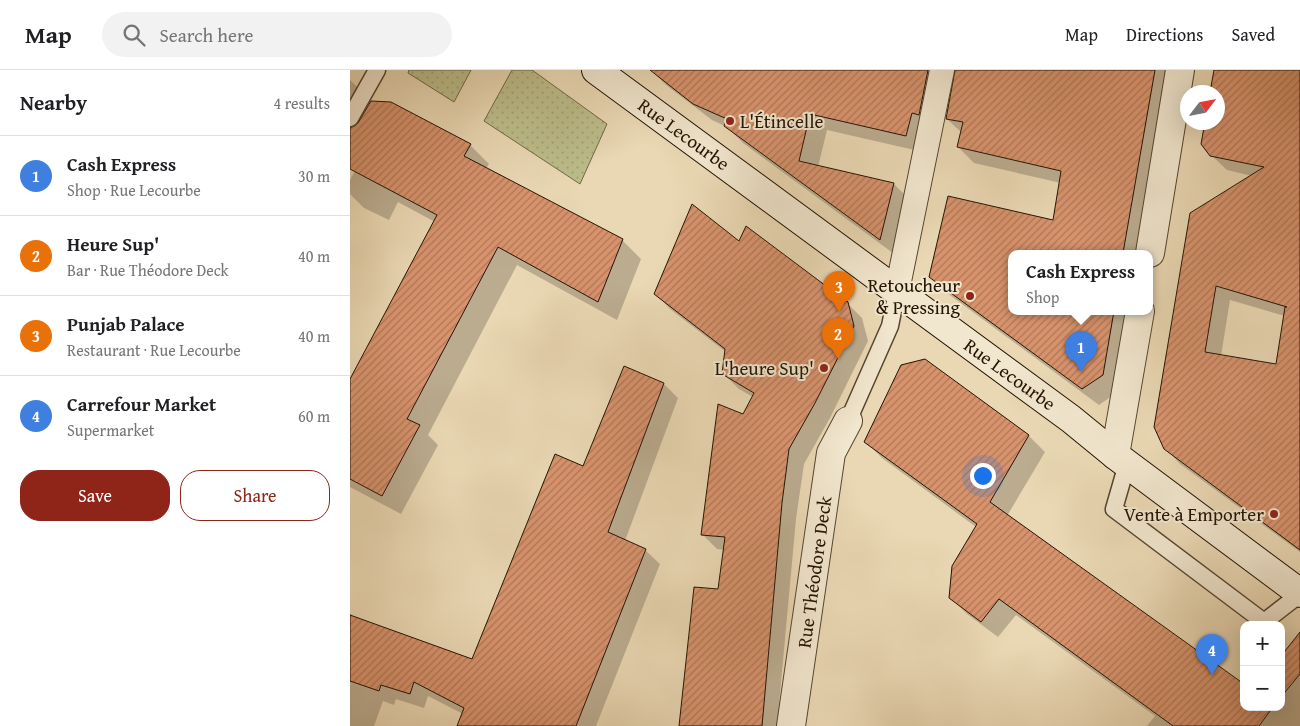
<!DOCTYPE html>
<meta charset="utf-8">
<style>
:root{--surface:#fff;--page:#f2f2f2;--text:#202124;--muted:#757577;--line:#e0e0e0;--accent:#8f2418}
body{margin:0;font-family:"Gentium Book Plus",serif;background:var(--page);color:var(--text)}
.controls{position:absolute;right:15px;bottom:15px;display:grid;overflow:hidden;border-radius:10px;box-shadow:0 5px 20px #0002}
.controls button{width:45px;height:45px;display:grid;place-items:center;padding:0;border:0;border-bottom:1px solid var(--line);background:var(--surface);color:var(--text);font:25px sans-serif}
.compass{position:absolute;left:830px;top:15px;width:45px;height:45px;border-radius:50%;background:var(--surface);box-shadow:0 5px 20px #0002;rotate:58deg}
.you{position:absolute;left:632px;top:405px;width:18px;height:18px;margin:-12px;border:4px solid #fff;border-radius:50%;background:#1a73e8;box-shadow:0 0 0 8px #1a73e833}
.badge{display:grid;place-items:center;width:32px;height:32px;border-radius:50%;background:var(--accent);color:#fff;font-size:16px;font-weight:700}
.pin{position:absolute;translate:-50% -41px;filter:drop-shadow(0 1px 2px #0008)}
.pin::after{content:'';position:absolute;top:26px;width:18px;height:15px;background:inherit;clip-path:polygon(0 0,100% 0,50% 100%)}
.popup{position:absolute;left:658px;top:180px;width:145px;height:65px;box-sizing:border-box;display:grid;place-content:center;border-radius:10px;background:var(--surface);filter:drop-shadow(0 1px 4px #0005);font-size:16px;white-space:nowrap;color:var(--muted)}
.popup b{font-size:19px;color:var(--text)}
.popup::after{content:'';position:absolute;left:50%;top:100%;margin-left:-10px;border:10px solid transparent;border-top-color:var(--surface)}
.list{margin:0;padding:0;list-style:none}
h2{display:flex;justify-content:space-between;align-items:center;height:65px;margin:0;padding:0 20px;font-size:21px}
h2 small{font-size:16px;font-weight:400;color:var(--muted)}
.list li{display:grid;grid-template-columns:32px 1fr auto;gap:15px;align-items:center;box-sizing:border-box;height:80px;padding:0 20px;border-top:1px solid var(--line)}
.list b{display:block;font-size:19px;white-space:nowrap}
.list p{margin:0;font-size:16px;white-space:nowrap;color:var(--muted)}
.list em{font-size:16px;font-style:normal;color:var(--muted)}
.actions{display:flex;gap:10px;padding:15px 20px}
.actions a{flex:1;padding:11px 0;border:1px solid var(--accent);border-radius:20px;text-align:center;font-size:18px;color:var(--accent)}
.actions .main{background:var(--accent);color:#fff}
.icon{flex:none;width:28px;height:28px;fill:none;stroke:currentColor;stroke-width:2;stroke-linecap:round;stroke-linejoin:round}
.map{position:relative;flex:none;width:950px;height:656px;overflow:hidden}
header{display:flex;align-items:center;gap:30px;box-sizing:border-box;height:70px;padding:0 25px;background:var(--surface);border-bottom:1px solid var(--line)}
header strong{font-size:24px}
nav{display:flex;gap:28px;margin-inline-start:auto;font-size:18px}
.search{width:350px;height:45px;background:var(--page);display:flex;align-items:center;gap:12px;box-sizing:border-box;padding:0 18px;border-radius:28px;color:var(--muted);font-size:19px}
main{display:flex}
aside{flex:1;background:var(--surface)}
.map>svg:first-child{display:block}
.garden{fill:url(#garden-dots);stroke:#706846}
.shadow{fill:#0003;fill-rule:evenodd}
.building{fill:url(#building-hatch);stroke:#231303;fill-rule:evenodd}
.lines{fill:none;stroke-linecap:round;stroke-linejoin:round}
.service-casing{stroke:#55442f;stroke-width:19}
.pedestrian-casing{stroke:#55442f;stroke-width:26}
.minor-casing{stroke:#55442f;stroke-width:30}
.secondary-casing{stroke:#231303;stroke-width:30}
.service{stroke:#f1e6ce;stroke-width:16}
.pedestrian{stroke:#f1e6ce;stroke-width:24}
.minor{stroke:#f1e6ce;stroke-width:28}
.secondary{stroke:#f1e6ce;stroke-width:28}
.poi-dot{fill:#8f2418;stroke:#f1e6ce;stroke-width:2}
.labels{text-anchor:middle;dominant-baseline:central;stroke-width:4;stroke-linejoin:round;paint-order:stroke}
.poi-label{font-size:19px;fill:#231303;stroke:#f1e6ce;text-anchor:end}
.street-label{font-size:19px;fill:#231303;stroke:#f1e6ce}
</style>
<header>
<strong>Map</strong>
<div class="search"><svg class="icon" aria-label="search" viewBox="0 0 24 24"><circle cx="10" cy="10" r="6"/><path d="M15 15l6 6"/></svg>Search here</div>
<nav><a>Map</a><a>Directions</a><a>Saved</a></nav>
</header>
<main>
<aside>
<h2>Nearby<small>4 results</small></h2>
<ul class="list">
<li><span class="badge" style="background:#3f7fe0">1</span><div><b>Cash Express</b><p>Shop · Rue Lecourbe</p></div><em>30 m</em></li>
<li><span class="badge" style="background:#e8710a">2</span><div><b>Heure Sup'</b><p>Bar · Rue Théodore Deck</p></div><em>40 m</em></li>
<li><span class="badge" style="background:#e8710a">3</span><div><b>Punjab Palace</b><p>Restaurant · Rue Lecourbe</p></div><em>40 m</em></li>
<li><span class="badge" style="background:#3f7fe0">4</span><div><b>Carrefour Market</b><p>Supermarket</p></div><em>60 m</em></li>
</ul>
<div class="actions"><a class="main">Save</a><a>Share</a></div>
</aside>
<div class="map">
<svg width="950" height="656" viewBox="0 0 950 656">
<defs>
<pattern id="garden-dots" width="8" height="8" patternUnits="userSpaceOnUse" patternTransform="scale(1.25)"><rect width="8" height="8" fill="#bcbd8a"/><path d="M2 2h.1M6 6h.1" fill="none" stroke="#a1a275" stroke-width="1.8" stroke-linecap="round"/></pattern>
<pattern id="building-hatch" width="6" height="6" patternUnits="userSpaceOnUse" patternTransform="scale(1.25)"><rect width="6" height="6" fill="#d8936d"/><path d="M-1 1l2-2M0 6l6-6M5 7l2-2" fill="none" stroke="#af7757"/></pattern>
</defs>
<rect width="100%" height="100%" fill="#ead8b4"/>
<filter id="stains"><feTurbulence type="fractalNoise" baseFrequency=".004" numOctaves="4"/><feColorMatrix values="0 0 0 0 .2 0 0 0 0 .09 0 0 0 0 .02 0 0 0 .5 -.17"/></filter>
<radialGradient id="worn" r=".72"><stop offset=".6" stop-color="#630" stop-opacity="0"/><stop offset="1" stop-color="#630" stop-opacity=".3"/></radialGradient>
<path class="garden" d="M 59,0 L 121,0 L 104,32 L 58,3 Z
M 162,0 L 182,0 L 257,54 L 230,114 L 134,51 Z"/>
<path class="shadow" d="M 301,0 L 595,0 L 573,82 L 477,60 L 468,97 L 544,114 L 561,131 L 547,186 L 393,73 L 377,57 L 362,50 L 316,15 Z
M 606,0 L 823,0 L 792,183 L 662,183 L 662,241 L 782,241 L 769,321 L 749,335 L 597,223 L 581,206 L 704,152 L 711,113 L 624,93 L 608,77 L 612,63 L 597,49 Z
M 865,0 L 950,0 L 950,482 L 830,394 L 815,378 L 805,356 L 902,106 L 877,100 L 861,85 L 868,52 L 868,22 L 861,22 ZM 880,230 L 935,246 L 927,296 L 871,286 Z
M 0,10 L 18,27 L 0,55 Z
M 41,33 L 120,75 L 139,94 L 136,99 L 272,170 L 291,189 L 267,250 L 167,195 L 78,365 L 88,375 L 51,444 L 0,417 L 0,312 L 85,152 L 48,132 L 39,150 L 14,138 L 0,124 L 0,110 Z
M 390,172 L 497,233 L 512,248 L 518,271 L 480,348 L 454,394 L 446,449 L 427,656 L 330,656 L 369,521 L 375,480 L 367,479 L 352,464 L 393,346 L 403,327 L 389,319 L 374,304 L 376,282 L 320,239 L 306,224 Z
M 575,290 L 679,366 L 695,382 L 657,446 L 894,637 L 931,637 L 931,588 L 950,567 L 950,656 L 797,656 L 805,646 L 666,545 L 648,567 L 617,544 L 600,527 L 626,457 L 532,388 L 515,371 Z
M 314,314 L 328,328 L 275,471 L 295,480 L 310,494 L 246,656 L 109,656 L 113,644 L 78,626 L 74,638 L 46,629 L 44,635 L 33,631 L 24,656 L 0,656 L 0,543 L 6,549 L 122,591 L 233,397 Z"/>
<path class="building" d="M 300,0 L 578,0 L 569,45 L 562,43 L 556,66 L 460,44 L 449,91 L 544,113 L 530,170 L 374,56 L 377,49 L 343,34 Z
M 605,0 L 805,0 L 773,183 L 662,183 L 662,241 L 764,241 L 753,305 L 732,319 L 579,207 L 598,126 L 703,150 L 711,101 L 607,77 L 613,52 L 596,49 Z
M 864,0 L 950,0 L 950,480 L 814,379 L 804,357 L 840,143 L 914,97 L 860,86 L 851,74 L 855,52 L 868,52 L 868,22 L 860,22 ZM 866,216 L 937,237 L 935,237 L 926,294 L 855,282 Z
M 21,31 L 41,32 L 121,74 L 114,86 L 273,169 L 248,232 L 148,177 L 57,349 L 70,355 L 32,426 L 0,409 L 0,309 L 87,145 L 0,99 L 0,58 L 8,53 Z
M 342,134 L 389,171 L 396,156 L 472,213 L 498,232 L 504,256 L 465,333 L 439,379 L 432,433 L 412,656 L 329,656 L 344,517 L 368,519 L 375,467 L 351,465 L 368,334 L 393,344 L 404,323 L 372,304 L 375,279 L 304,224 Z
M 575,289 L 679,365 L 640,432 L 894,614 L 894,637 L 923,637 L 909,656 L 823,656 L 649,529 L 631,552 L 599,528 L 602,496 L 627,454 L 514,372 L 551,295 Z
M 274,296 L 314,313 L 258,462 L 296,479 L 226,656 L 107,656 L 114,638 L 64,612 L 60,624 L 31,615 L 29,621 L 0,611 L 0,545 L 122,589 L 205,384 L 233,396 Z
M 950,562 L 950,604 L 931,627 L 931,586 Z"/>
<g class="lines">
<g class="service-casing">
<path id="service" d="M 0,48 L 27,0
M 498,351 L 540,256 L 547,221
M 777,394 L 764,439 L 914,552 L 950,524"/>
</g>
<g class="pedestrian-casing">
<path id="pedestrian" d="M 547,221 L 592,0"/>
</g>
<g class="minor-casing">
<path id="minor" d="M 800,183 L 830,0
M 765,385 L 790,241
M 441,656 L 481,383 L 498,351"/>
</g>
<g class="secondary-casing">
<path id="secondary" d="M 246,0 L 721,349 L 765,385 L 950,523"/>
</g>
<use href="#service" class="service"/>
<use href="#pedestrian" class="pedestrian"/>
<use href="#minor" class="minor"/>
<use href="#secondary" class="secondary"/>
</g>
<g class="poi-dot">
<circle cx="380" cy="51" r="5"/>
<circle cx="620" cy="226" r="5"/>
<circle cx="474" cy="298" r="5"/>
<circle cx="924" cy="444" r="5"/>
</g>
<g class="labels">
<g class="poi-label">
<text x="390" y="51" text-anchor="start">L'Étincelle</text>
<text x="610" y="215">Retoucheur<tspan x="610" dy="22">&amp; Pressing</tspan></text>
<text x="464" y="298">L'heure Sup'</text>
<text x="914" y="444">Vente à Emporter</text>
</g>
<g class="street-label">
<text transform="translate(334 64) rotate(36)">Rue Lecourbe</text>
<text transform="translate(660 304) rotate(36)">Rue Lecourbe</text>
<text transform="translate(464 502) rotate(-82)">Rue Théodore Deck</text>
</g>
</g>
<rect width="100%" height="100%" filter="url(#stains)"/>
<rect width="100%" height="100%" fill="url(#worn)"/>
</svg>
<div class="controls">
<button>+</button>
<button>−</button>
</div>
<svg class="compass" viewBox="-18 -18 36 36"><path d="M0-13l5 13h-10z" fill="#e53935"/><path d="M0 13l5-13h-10z" fill="#757577"/></svg>
<div class="you"></div>
<div class="pin badge" style="left:731px;top:302px;background:#3f7fe0">1</div>
<div class="popup"><b>Cash Express</b>Shop</div>
<div class="pin badge" style="left:488px;top:289px;background:#e8710a">2</div>
<div class="pin badge" style="left:489px;top:242px;background:#e8710a">3</div>
<div class="pin badge" style="left:862px;top:605px;background:#3f7fe0">4</div>
</div>
</main>
